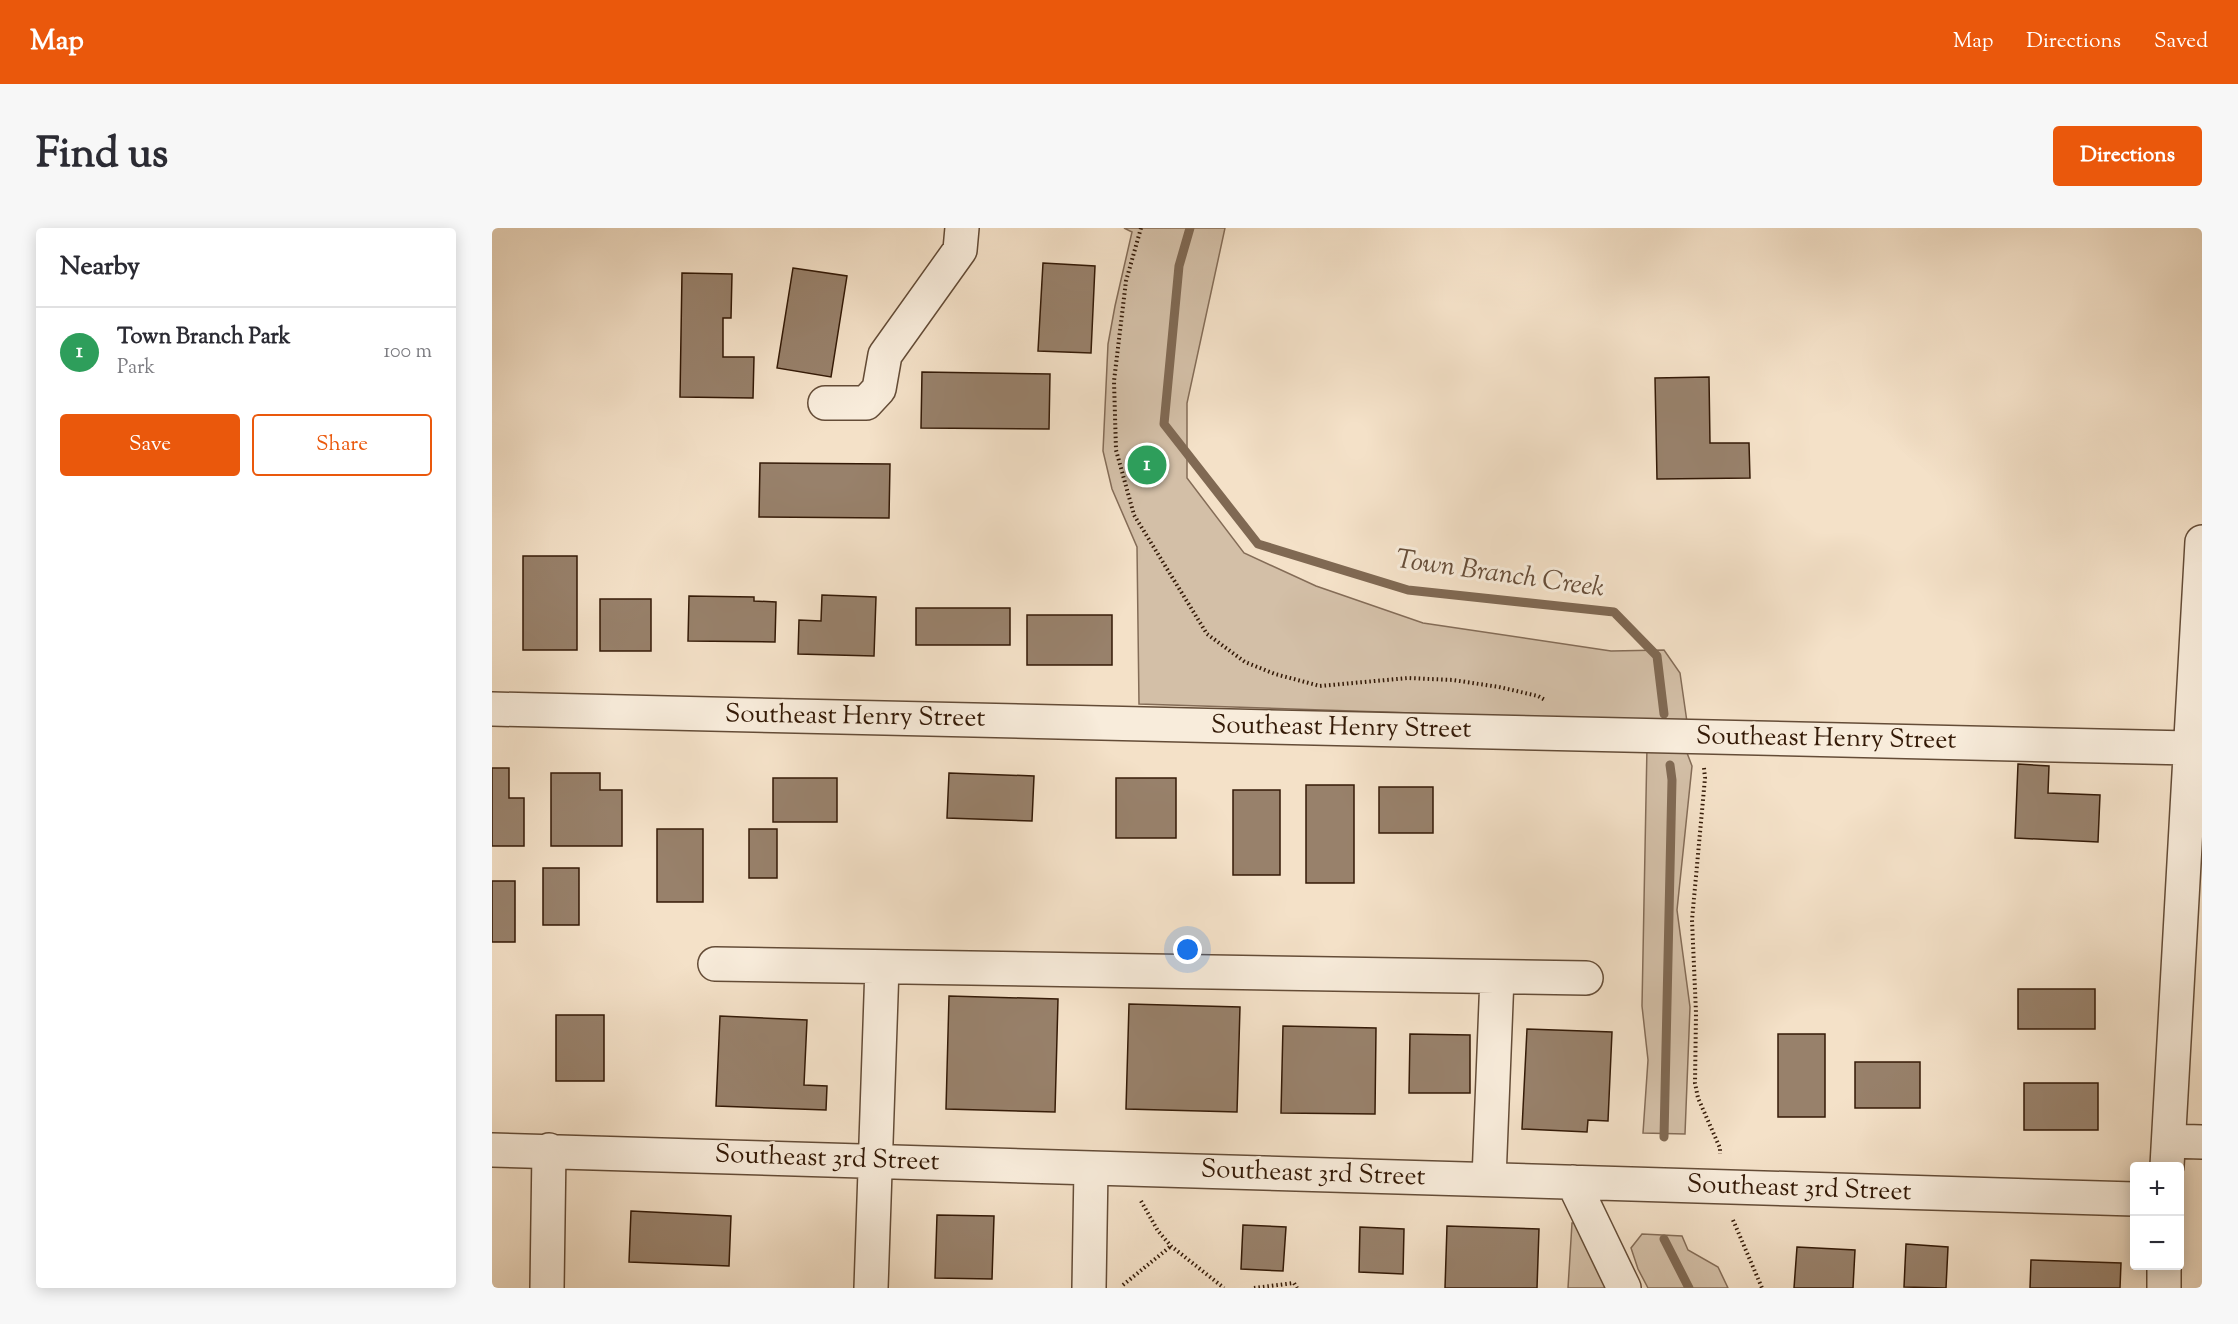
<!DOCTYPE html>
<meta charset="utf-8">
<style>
:root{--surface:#fff;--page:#f7f7f7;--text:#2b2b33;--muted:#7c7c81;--line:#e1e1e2;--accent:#ea580c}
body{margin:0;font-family:"Sorts Mill Goudy",serif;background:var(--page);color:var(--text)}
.controls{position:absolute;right:18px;bottom:18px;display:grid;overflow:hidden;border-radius:6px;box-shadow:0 3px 15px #0003}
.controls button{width:54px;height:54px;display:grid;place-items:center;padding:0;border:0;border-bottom:2px solid var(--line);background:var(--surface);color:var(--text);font:30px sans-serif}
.you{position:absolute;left:696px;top:722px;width:21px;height:21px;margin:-15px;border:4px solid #fff;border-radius:50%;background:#1a73e8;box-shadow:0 0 0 9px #1a73e833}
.badge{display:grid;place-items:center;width:39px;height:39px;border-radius:50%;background:var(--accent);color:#fff;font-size:20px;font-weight:700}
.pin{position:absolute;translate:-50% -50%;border:3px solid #fff;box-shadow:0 2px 6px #0006}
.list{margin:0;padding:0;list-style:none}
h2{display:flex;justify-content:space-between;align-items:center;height:78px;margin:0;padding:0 24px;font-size:26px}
h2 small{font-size:20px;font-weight:400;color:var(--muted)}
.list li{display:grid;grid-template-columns:39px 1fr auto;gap:18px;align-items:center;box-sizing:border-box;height:90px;padding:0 24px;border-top:2px solid var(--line)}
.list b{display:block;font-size:22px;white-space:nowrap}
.list p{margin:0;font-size:20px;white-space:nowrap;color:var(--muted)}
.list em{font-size:20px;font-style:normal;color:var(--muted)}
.actions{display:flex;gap:12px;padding:18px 24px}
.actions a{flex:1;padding:14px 0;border:2px solid var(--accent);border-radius:6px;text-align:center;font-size:21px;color:var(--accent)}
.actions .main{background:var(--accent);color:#fff}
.map{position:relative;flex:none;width:1710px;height:1060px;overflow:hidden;border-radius:6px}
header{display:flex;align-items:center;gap:36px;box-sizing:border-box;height:84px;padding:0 30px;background:var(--accent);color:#fff}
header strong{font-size:28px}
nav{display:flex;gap:33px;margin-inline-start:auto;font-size:21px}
.intro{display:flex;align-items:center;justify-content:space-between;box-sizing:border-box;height:144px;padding:0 36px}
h1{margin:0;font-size:42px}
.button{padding:15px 27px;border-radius:6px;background:var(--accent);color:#fff;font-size:21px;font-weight:700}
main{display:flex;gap:36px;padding:0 36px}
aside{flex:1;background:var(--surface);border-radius:6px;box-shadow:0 3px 15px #0003}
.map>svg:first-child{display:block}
.green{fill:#d3bfa7;stroke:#846c57;stroke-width:1.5}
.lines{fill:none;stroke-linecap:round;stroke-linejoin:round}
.stream{stroke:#806953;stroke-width:9}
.building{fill:#98816b;stroke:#341a07;stroke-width:1.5}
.minor-casing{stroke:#644c37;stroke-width:36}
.path{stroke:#341a07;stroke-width:4;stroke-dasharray:1.5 3;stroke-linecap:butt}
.minor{stroke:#f8ecdb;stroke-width:33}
.labels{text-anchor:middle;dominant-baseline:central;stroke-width:6;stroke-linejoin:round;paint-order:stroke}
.street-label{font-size:26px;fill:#341a07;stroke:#f8ecdb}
.water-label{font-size:27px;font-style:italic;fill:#674e3a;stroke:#f8ecdb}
</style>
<header>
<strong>Map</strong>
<nav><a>Map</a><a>Directions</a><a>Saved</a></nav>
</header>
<div class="intro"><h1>Find us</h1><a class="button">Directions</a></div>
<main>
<aside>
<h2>Nearby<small></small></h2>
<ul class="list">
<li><span class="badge" style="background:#2e9e5b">1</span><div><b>Town Branch Park</b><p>Park</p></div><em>100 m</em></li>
</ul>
<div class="actions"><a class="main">Save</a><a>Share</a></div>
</aside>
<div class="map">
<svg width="1710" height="1060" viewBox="0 0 1710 1060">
<rect width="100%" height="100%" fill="#f4e1c8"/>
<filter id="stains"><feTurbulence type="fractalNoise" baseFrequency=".00333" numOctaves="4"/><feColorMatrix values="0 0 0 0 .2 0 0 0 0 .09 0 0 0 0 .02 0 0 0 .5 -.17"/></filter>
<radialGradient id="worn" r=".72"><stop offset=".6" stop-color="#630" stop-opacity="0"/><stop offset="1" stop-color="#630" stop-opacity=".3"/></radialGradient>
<path class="green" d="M 632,0 L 733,0 L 695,175 L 695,250 L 752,325 L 824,358 L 931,395 L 1119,423 L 1172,422 L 1188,445 L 1195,494 L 647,476 L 645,319 L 620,261 L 611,223 L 616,116 L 623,78 L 640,4 Z
M 1192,517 L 1200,538 L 1185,682 L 1198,779 L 1193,906 L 1151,905 L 1156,832 L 1150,778 L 1155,518 Z
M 1080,995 L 1109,995 L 1142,1060 L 1076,1060 Z
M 1150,1006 L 1190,1008 L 1196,1022 L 1226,1039 L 1236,1060 L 1156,1060 L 1146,1041 L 1139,1020 Z"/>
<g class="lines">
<path class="stream" d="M 698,0 L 687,38 L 672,196 L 766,316 L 916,362 L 1122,384 L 1165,428 L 1172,486
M 1172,909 L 1180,552 L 1178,537
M 1172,1011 L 1197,1060"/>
</g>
<path class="building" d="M 551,35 L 603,38 L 599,125 L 546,123 Z
M 301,40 L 355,48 L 339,149 L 285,140 Z
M 190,45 L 240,46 L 239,90 L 231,90 L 231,129 L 262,129 L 261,170 L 188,169 Z
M 430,144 L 558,146 L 557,201 L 429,200 Z
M 1217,149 L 1218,215 L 1257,215 L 1258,250 L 1165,251 L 1163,150 Z
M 268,235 L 398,236 L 397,290 L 267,289 Z
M 31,328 L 85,328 L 85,422 L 31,422 Z
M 330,367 L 384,369 L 382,428 L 306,426 L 307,392 L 329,393 Z
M 197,368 L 262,369 L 262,373 L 284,374 L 283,414 L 196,413 Z
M 108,371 L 159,371 L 159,423 L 108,423 Z
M 424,380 L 518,380 L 518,417 L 424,417 Z
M 535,387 L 620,387 L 620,437 L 535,437 Z
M 1526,536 L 1557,538 L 1556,565 L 1608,567 L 1606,614 L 1523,610 Z
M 0,540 L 17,540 L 17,570 L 32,570 L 32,618 L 0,618 Z
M 59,545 L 108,545 L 108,562 L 130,562 L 130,618 L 59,618 Z
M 457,545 L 542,548 L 540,593 L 455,590 Z
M 281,550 L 345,550 L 345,594 L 281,594 Z
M 624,550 L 684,550 L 684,610 L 624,610 Z
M 814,557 L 862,557 L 862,655 L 814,655 Z
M 887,559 L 941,559 L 941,605 L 887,605 Z
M 741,562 L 788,562 L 788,647 L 741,647 Z
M 165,601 L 211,601 L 211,674 L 165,674 Z
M 257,601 L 285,601 L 285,650 L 257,650 Z
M 51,640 L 87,640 L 87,697 L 51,697 Z
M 0,653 L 23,653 L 23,714 L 0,714 Z
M 1526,761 L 1603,761 L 1603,801 L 1526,801 Z
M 457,768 L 566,771 L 563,884 L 454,881 Z
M 637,776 L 748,779 L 745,884 L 634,881 Z
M 64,787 L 112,787 L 112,853 L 64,853 Z
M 228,788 L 315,792 L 312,857 L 335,858 L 334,882 L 224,878 Z
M 791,798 L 884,800 L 883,886 L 789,885 Z
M 1035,801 L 1120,804 L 1116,893 L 1096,892 L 1095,904 L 1030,901 Z
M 918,806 L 978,807 L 978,865 L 917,865 Z
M 1286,806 L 1333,806 L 1333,889 L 1286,889 Z
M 1363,834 L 1428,834 L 1428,880 L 1363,880 Z
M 1532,855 L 1606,855 L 1606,902 L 1532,902 Z
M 139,983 L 239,988 L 237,1038 L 137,1034 Z
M 445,987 L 502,988 L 500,1051 L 443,1050 Z
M 751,997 L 794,999 L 791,1043 L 749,1041 Z
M 955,998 L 1047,1001 L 1045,1060 L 953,1060 Z
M 868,999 L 912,1001 L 911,1046 L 867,1044 Z
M 1414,1016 L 1456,1019 L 1454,1060 L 1412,1059 Z
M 1305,1019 L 1363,1022 L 1361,1060 L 1302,1060 Z
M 1539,1032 L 1629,1035 L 1628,1060 L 1538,1060 Z"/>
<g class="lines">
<g class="minor-casing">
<path id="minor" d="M 333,175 L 374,175 L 387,161 L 393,127 L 468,22 L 470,0
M 0,481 L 1697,520
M 223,736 L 1094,750
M 1677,913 L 1710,914
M 0,922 L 1642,971
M 1675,938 L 1710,314
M 997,951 L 1005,749
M 1081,954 L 1132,1060
M 1672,1038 L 1672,1060
M 55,1060 L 57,922
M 379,1060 L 390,739
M 597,1060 L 599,940"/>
</g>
<path class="path" d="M 649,0 L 634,53 L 622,153 L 624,222 L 642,287 L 715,406 L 753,434 L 783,446 L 828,458 L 916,450 L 961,452 L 1007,459 L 1046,468 L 1053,472
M 1212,540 L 1213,550 L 1200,692 L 1204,785 L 1203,855 L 1206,870 L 1228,920 L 1228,926
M 649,973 L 666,1003 L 679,1018 L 732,1060
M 1241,992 L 1270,1060
M 631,1057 L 679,1018
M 762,1060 L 802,1055 L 805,1060"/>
<use href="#minor" class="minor"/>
</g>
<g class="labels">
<g class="street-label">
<text transform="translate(363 489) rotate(1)">Southeast Henry Street</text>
<text transform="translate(849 500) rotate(1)">Southeast Henry Street</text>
<text transform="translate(1334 511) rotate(1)">Southeast Henry Street</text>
<text transform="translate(335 931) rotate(2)">Southeast 3rd Street</text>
<text transform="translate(821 946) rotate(2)">Southeast 3rd Street</text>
<text transform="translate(1307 961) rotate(2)">Southeast 3rd Street</text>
</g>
<g class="water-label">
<text transform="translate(1008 347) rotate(8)">Town Branch Creek</text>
</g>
</g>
<rect width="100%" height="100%" filter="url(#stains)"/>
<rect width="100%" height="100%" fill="url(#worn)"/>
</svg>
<div class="controls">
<button>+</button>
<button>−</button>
</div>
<div class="you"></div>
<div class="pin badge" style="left:655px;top:237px;background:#2e9e5b">1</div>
</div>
</main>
